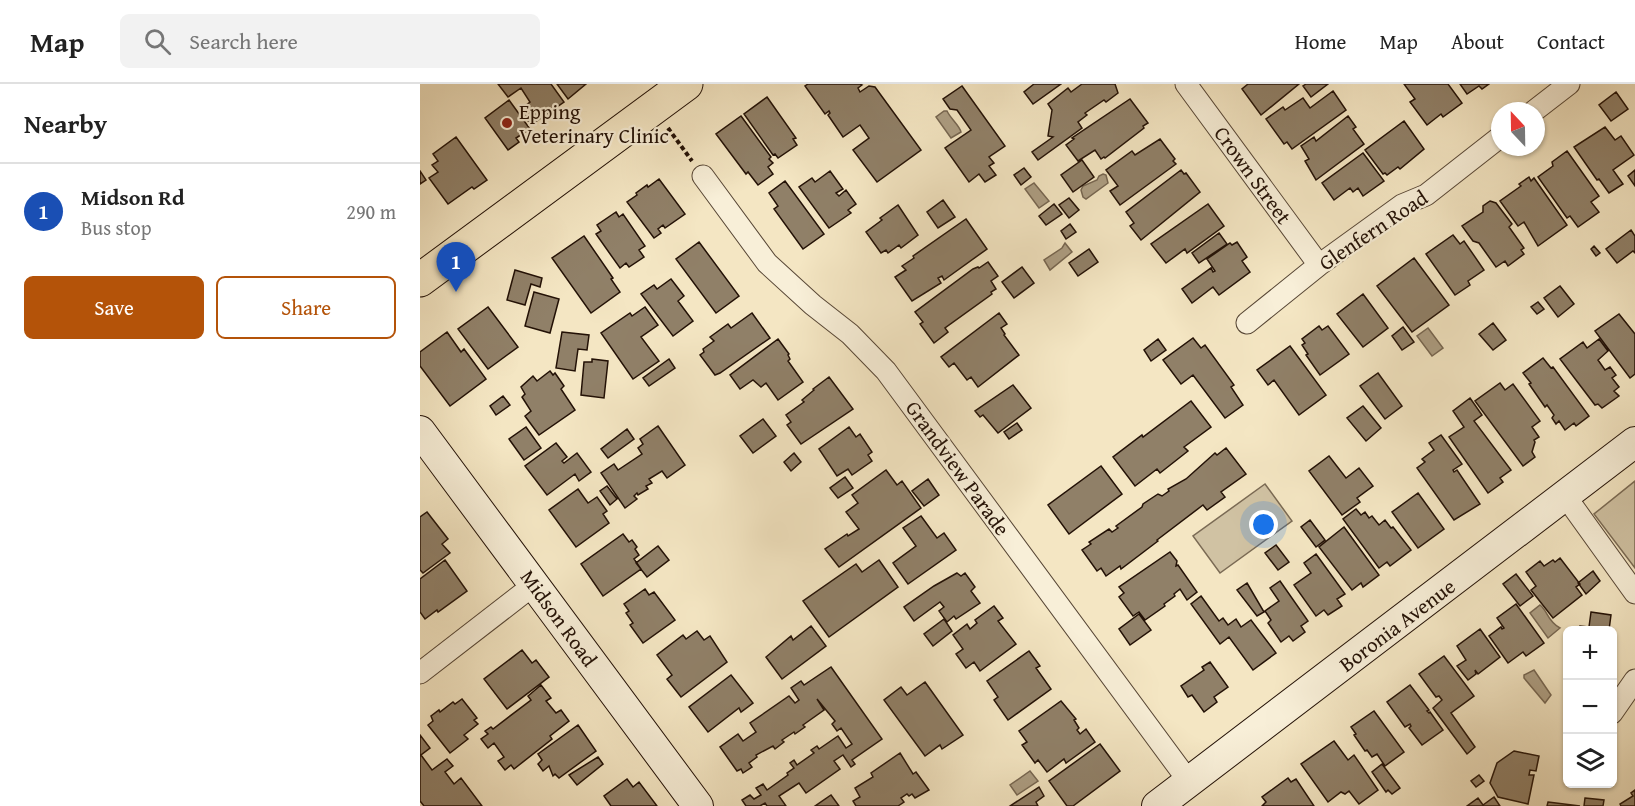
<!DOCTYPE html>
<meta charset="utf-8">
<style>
:root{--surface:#fff;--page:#f2f2f2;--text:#222;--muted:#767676;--line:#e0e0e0;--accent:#b45309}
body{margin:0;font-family:"Gentium Book Plus",serif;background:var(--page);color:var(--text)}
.controls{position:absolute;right:18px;bottom:18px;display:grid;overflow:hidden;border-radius:9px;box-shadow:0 2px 4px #0004}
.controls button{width:54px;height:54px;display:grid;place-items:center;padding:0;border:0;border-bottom:2px solid var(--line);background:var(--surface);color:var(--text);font:30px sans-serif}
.compass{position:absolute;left:1071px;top:18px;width:54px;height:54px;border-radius:50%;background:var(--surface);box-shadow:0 2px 4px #0004;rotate:338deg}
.you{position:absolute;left:844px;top:441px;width:21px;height:21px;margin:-15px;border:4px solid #fff;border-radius:50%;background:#1a73e8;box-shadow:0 0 0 9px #1a73e833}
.badge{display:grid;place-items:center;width:39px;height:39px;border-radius:50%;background:var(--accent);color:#fff;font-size:20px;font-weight:700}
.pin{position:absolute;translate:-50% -50px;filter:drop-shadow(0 2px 3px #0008)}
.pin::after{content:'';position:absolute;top:32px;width:21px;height:18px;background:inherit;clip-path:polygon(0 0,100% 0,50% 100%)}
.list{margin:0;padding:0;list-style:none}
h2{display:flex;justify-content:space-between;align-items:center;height:78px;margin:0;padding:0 24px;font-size:26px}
h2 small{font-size:20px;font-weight:400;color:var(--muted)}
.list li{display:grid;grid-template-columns:39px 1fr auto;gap:18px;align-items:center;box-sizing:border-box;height:96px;padding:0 24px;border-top:2px solid var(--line)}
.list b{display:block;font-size:22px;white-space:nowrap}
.list p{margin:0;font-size:20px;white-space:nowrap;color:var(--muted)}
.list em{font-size:20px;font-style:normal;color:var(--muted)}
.actions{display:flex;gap:12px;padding:18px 24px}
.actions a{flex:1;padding:14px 0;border:2px solid var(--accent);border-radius:9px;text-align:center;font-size:21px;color:var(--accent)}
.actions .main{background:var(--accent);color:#fff}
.icon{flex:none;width:33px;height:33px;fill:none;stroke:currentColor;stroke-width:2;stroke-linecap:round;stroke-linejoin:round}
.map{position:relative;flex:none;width:1215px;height:722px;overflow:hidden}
header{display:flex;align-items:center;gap:36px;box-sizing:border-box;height:84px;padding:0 30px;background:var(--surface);border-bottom:2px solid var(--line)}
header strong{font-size:28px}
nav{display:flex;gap:33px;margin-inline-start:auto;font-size:21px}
.search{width:420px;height:54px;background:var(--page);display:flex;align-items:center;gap:15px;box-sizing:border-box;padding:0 21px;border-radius:9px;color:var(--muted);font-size:22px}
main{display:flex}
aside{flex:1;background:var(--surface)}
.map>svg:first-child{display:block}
.green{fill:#d0c2a3;stroke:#7a6a54;stroke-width:1.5}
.water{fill:#ad9e83;stroke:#766651;stroke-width:1.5}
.building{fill:#908068;stroke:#231106;stroke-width:1.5}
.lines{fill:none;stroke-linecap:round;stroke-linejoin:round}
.street-casing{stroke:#574635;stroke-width:23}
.secondary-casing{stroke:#231106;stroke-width:32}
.primary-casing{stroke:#231106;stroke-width:35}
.path{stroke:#231106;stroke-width:4;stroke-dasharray:4.5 3;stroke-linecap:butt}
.street{stroke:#f8efd8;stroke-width:21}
.secondary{stroke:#f8efd8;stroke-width:30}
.primary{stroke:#f4e6c3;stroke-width:33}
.poi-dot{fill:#8f2418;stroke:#f8efd8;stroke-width:2}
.labels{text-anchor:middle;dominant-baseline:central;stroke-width:4.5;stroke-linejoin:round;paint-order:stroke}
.poi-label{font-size:21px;fill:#231106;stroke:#f8efd8;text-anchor:start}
.street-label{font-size:21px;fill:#231106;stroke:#f8efd8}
</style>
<header>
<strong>Map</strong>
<div class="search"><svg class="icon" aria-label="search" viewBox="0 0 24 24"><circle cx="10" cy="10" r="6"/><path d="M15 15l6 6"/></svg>Search here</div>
<nav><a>Home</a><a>Map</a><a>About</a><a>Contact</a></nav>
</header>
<main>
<aside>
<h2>Nearby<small></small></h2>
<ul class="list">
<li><span class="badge" style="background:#1a4fb4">1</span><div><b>Midson Rd</b><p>Bus stop</p></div><em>290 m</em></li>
</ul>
<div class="actions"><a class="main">Save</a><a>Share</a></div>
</aside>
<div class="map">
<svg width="1215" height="722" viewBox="0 0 1215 722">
<rect width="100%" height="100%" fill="#f4e6c3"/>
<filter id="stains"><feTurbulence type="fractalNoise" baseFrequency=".00333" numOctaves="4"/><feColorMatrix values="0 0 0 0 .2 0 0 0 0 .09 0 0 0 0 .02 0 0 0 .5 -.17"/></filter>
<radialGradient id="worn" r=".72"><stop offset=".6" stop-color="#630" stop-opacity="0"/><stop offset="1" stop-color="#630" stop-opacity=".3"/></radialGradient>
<path class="green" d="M 1215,397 L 1215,484 L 1174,430 Z
M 845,400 L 872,437 L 800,489 L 773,452 Z"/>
<path class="water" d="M 524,27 L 527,27 C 530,34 540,42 541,48 L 531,54 L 516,33 Z
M 683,90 L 686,91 L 688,99 L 666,115 L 663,113 L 661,106 L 663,102 L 677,96 L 679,92 Z
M 614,99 L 629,117 L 619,124 L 605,105 Z
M 645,159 L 652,168 L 630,186 L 624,176 L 642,164 Z
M 1008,244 L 1023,264 L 1012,272 L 997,252 Z
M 1120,521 C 1128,527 1127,537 1140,544 L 1128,554 L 1110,529 Z
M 1114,586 L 1131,611 L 1125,619 L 1104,594 L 1104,591 Z
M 610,687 L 618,697 L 597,711 L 590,701 Z"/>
<path class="building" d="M 78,0 L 131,0 L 144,18 L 111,41 L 100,26 L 110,18 L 101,4 L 88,13 Z
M 137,0 L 166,0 L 148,15 Z
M 388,0 L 440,0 L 442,1 L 438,4 L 440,8 L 449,2 L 455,3 L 501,66 L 457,98 L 433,66 L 449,54 L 440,41 L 423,53 L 408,31 L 410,29 L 409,27 L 405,30 L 385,2 Z
M 614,0 L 641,0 L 613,20 L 604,8 Z
M 662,0 L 695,0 L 698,9 L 686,18 L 684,16 L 665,29 L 667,31 L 658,38 L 662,44 L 618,76 L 612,68 L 633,53 L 628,52 L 632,26 L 628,20 L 648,4 L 651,8 Z
M 828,0 L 879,0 L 841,31 L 822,5 Z
M 886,0 L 908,0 L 891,13 L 883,2 Z
M 984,0 L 1028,0 L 1042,19 L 1023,33 L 1021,30 L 1007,41 L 990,18 L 995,15 Z
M 1040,0 L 1069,0 L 1062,5 L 1059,2 L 1047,10 Z
M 542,2 L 585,62 L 569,73 L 574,79 L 569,82 L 576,91 L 565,98 L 559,90 L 549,98 L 525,64 L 551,46 L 537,26 L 530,25 L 523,15 Z
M 913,7 L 926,26 L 872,65 L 867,58 L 864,60 L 846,35 L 863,23 L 865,26 L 883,14 L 890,24 Z
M 1196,8 L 1208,25 L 1191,37 L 1179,21 Z
M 347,13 L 376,54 L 373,55 L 377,61 L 358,74 L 355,70 L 353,71 L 324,30 Z
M 710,15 L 728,39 L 723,42 L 724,44 L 685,74 L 684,73 L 681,75 L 675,66 L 658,77 L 646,61 L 654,55 L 652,54 Z
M 89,16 L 110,45 L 96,54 L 99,58 L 88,66 L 65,34 Z
M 321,32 L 351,73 L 349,75 L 353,79 L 348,83 L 353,90 L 338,101 L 328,88 L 326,90 L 296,50 Z
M 928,32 L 936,43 L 933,45 L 944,60 L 896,96 L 885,77 L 889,75 L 881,62 L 894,53 L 896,57 Z
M 984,37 L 1004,65 L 980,85 L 978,83 L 967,91 L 965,89 L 963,90 L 945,66 Z
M 1185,43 L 1195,56 L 1201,52 L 1214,71 L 1193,86 L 1203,100 L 1189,109 L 1179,95 L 1177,96 L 1154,63 Z
M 36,53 L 67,96 L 54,105 L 52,103 L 28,120 L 9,94 L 18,88 L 12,81 L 18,77 L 13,70 Z
M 740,55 L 755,75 L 753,77 L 756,80 L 700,121 L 690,107 L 698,102 L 686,86 L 712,67 L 715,71 Z
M 1147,67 L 1179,112 L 1171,118 L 1179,128 L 1158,143 L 1150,132 L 1147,134 L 1118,93 L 1133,82 L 1132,78 Z
M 943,69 L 964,97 L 943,112 L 938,104 L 933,108 L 930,104 L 914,116 L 902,99 Z
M 662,76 L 674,93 L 653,108 L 641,91 Z
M 604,84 L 611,93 L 601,101 L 594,91 Z
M 761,86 L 764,90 L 766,89 L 780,108 L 721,156 L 710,142 L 714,139 L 706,128 Z
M 1215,86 L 1215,102 L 1208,92 Z
M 0,87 L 6,96 L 0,100 Z
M 410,87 L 423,105 L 416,109 L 419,112 L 426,106 L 436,120 L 428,126 L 431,129 L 409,144 L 379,103 L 392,94 L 395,98 Z
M 1109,93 L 1111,97 L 1114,94 L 1147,141 L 1118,162 L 1104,138 L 1098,142 L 1080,117 L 1101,102 L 1099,100 Z
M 239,95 L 265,130 L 245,144 L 243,141 L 238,145 L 241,149 L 234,154 L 207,118 L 217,111 L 216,109 L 227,101 L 228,103 Z
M 365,97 L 404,150 L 383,165 L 354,125 L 358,122 L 349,109 Z
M 649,114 L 659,126 L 649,134 L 639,121 Z
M 523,116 L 535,133 L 518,144 L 507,128 Z
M 1070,117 L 1076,119 L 1092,140 L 1089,143 L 1104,164 L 1101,166 L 1104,170 L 1088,182 L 1085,177 L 1076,183 L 1059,159 L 1053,157 L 1042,142 L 1063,128 L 1063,122 Z
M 634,120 L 642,130 L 626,141 L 619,132 Z
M 788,120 L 804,142 L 767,169 L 765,165 L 746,179 L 731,160 Z
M 478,121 L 498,151 L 481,164 L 479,161 L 468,169 L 466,166 L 461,169 L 446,148 L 462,136 L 460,134 Z
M 196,128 L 199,133 L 203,130 L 225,162 L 219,166 L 224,173 L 209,183 L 206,179 L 200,184 L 176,150 L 181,147 L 177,141 Z
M 546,135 L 567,165 L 524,196 L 522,192 L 518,194 L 521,199 L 492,217 L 475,193 L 486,186 L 482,182 L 494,174 L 493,172 Z
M 650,140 L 656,148 L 646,155 L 641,147 Z
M 1211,146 L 1215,152 L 1215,169 L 1213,167 L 1197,179 L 1186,165 Z
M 799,149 L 807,160 L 779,179 L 772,169 Z
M 1033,151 L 1040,160 L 1044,157 L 1064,186 L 1048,197 L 1050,201 L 1035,211 L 1006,170 Z
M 164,152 L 193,194 L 191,195 L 200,208 L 171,229 L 132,174 Z
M 279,158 L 319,212 L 296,229 L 256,175 Z
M 817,158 L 827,173 L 822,177 L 830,188 L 799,211 L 793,203 L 772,219 L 762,205 L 791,184 L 793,188 L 795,187 L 787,175 L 810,159 L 812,161 Z
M 1174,162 L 1180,169 L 1176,172 L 1171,165 Z
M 669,165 L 678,178 L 658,192 L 649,179 Z
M 994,174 L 1029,221 L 992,248 L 957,202 Z
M 568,178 L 578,192 L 571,197 L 576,205 L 571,208 L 572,210 L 525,244 L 528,248 L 514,259 L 500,240 L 503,238 L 495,228 L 553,185 L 558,183 L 559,184 Z
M 602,183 L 614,199 L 594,214 L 582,198 Z
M 95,186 L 122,194 L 120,203 L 111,200 L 105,221 L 87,216 Z
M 251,195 L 264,212 L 258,217 L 273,237 L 253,252 L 221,210 L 234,201 L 237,205 Z
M 1140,202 L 1154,220 L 1138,233 L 1124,214 Z
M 114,208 L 139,215 L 130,249 L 105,242 Z
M 943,210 L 968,244 L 943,263 L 917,230 Z
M 1118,218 L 1124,225 L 1117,230 L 1111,223 Z
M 68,223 L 98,263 L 68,285 L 38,245 Z
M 225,223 L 238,241 L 221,253 L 239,277 L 213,295 L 181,249 L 210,229 L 212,232 Z
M 332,229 L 350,254 L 300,289 L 295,291 L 280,271 L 284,268 L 283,265 L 294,257 L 290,253 L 308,240 L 311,244 Z
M 579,229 L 587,240 L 581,244 L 585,250 L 584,251 L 599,271 L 558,303 L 551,293 L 547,296 L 534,279 L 529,283 L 521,273 Z
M 1199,230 L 1215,250 L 1215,290 L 1210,294 L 1175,247 Z
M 1073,239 L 1086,256 L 1073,266 L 1059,250 Z
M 899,242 L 902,246 L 908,242 L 929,270 L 900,291 L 886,271 L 888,270 L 882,261 L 885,259 L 882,255 Z
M 983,243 L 994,258 L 982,266 L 972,252 Z
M 27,248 L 41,268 L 44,265 L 66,295 L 30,322 L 0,282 L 0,268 Z
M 142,248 L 169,251 L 167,266 L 158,265 L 155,287 L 136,284 Z
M 773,254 L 781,264 L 785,261 L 814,301 L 811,303 L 823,321 L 805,334 L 773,291 L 761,300 L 743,276 Z
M 358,255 L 369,270 L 368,271 L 370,275 L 368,277 L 383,298 L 358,316 L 346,299 L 341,303 L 333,296 L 320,305 L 310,291 Z
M 738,255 L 746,266 L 731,277 L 724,266 Z
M 1179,255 L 1188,267 L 1178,276 L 1185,286 L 1190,283 L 1196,291 L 1192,294 L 1199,303 L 1194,307 L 1199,312 L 1182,324 L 1178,320 L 1175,321 L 1140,275 L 1163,258 L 1167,264 Z
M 870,262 L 906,311 L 879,331 L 854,296 L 848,301 L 837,286 Z
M 1123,274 L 1131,284 L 1133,283 L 1169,332 L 1156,342 L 1154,339 L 1145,346 L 1139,337 L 1136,340 L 1132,334 L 1134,331 L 1127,321 L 1125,323 L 1109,300 L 1111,299 L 1103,289 Z
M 172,275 L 188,277 L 184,314 L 161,311 L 164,278 L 172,278 Z
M 249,275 L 255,284 L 229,302 L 223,294 Z
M 130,287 L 133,291 L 135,289 L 144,302 L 141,305 L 155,326 L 119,351 L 105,332 L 111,327 L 102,313 L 105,310 L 101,303 L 113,292 L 117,297 Z
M 958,289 L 982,322 L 965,335 L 940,302 Z
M 409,293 L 433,325 L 381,360 L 367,341 L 371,338 L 366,331 L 384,318 L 382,316 L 394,306 L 393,305 Z
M 1080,299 L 1085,306 L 1093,300 L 1120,337 L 1112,343 L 1119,353 L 1114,356 L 1115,358 L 1112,368 L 1115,373 L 1103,382 L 1055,317 Z
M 593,301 L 611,324 L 578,349 L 563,331 L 560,333 L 555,327 Z
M 83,312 L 90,321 L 76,331 L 70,322 Z
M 1050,314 L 1062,331 L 1054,337 L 1091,386 L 1080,394 L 1083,398 L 1068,409 L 1029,353 L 1044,343 L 1033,327 Z
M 771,317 L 791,343 L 764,363 L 768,367 L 740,389 L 737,385 L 715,402 L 693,373 L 722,351 L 723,353 Z
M 943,322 L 961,344 L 946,357 L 927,334 Z
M 343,335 L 356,352 L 333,369 L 320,352 Z
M 597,339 L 602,346 L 589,355 L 584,348 Z
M 238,342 L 265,381 L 247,394 L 242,387 L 229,395 L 232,399 L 226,402 L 228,405 L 218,411 L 217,409 L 214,412 L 217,415 L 205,424 L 181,389 L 194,380 L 198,386 L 222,370 L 218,364 L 223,360 L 220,355 Z
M 106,343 L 121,364 L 104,376 L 89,355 Z
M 429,343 L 436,353 L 440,350 L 452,368 L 448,371 L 452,377 L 432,391 L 428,385 L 417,392 L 399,365 Z
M 207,345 L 214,355 L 188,374 L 181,365 Z
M 1021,351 L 1042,380 L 1033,386 L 1034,388 L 1037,386 L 1060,420 L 1034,436 L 997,384 L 1005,378 L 1002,375 L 1014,366 L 1009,359 Z
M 136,359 L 147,373 L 142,377 L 144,379 L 157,369 L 171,388 L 159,397 L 155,390 L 127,411 L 105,382 Z
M 806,364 L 826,390 L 801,408 L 805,413 L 787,426 L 783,421 L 737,456 L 738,457 L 701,485 L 700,482 L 686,492 L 681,484 L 677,487 L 662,466 L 671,460 L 669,458 L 689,445 L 692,448 L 698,444 L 696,442 L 722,423 L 723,420 L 738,410 L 742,412 L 749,407 L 748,405 L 766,395 L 795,369 L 797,371 Z
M 374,369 L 381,378 L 371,387 L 364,378 Z
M 909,372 L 926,394 L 939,384 L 953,402 L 937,414 L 940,418 L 922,431 L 889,387 Z
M 681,382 L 702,410 L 649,450 L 628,421 Z
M 466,386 L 477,401 L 482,397 L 501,424 L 419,483 L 405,465 L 427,450 L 428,452 L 439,445 L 426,428 L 438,419 L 432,411 Z
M 425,393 L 433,404 L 418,414 L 410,404 Z
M 508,395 L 519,411 L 504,422 L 492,407 Z
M 187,402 L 197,415 L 190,421 L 180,407 Z
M 158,405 L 168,419 L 177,413 L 187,427 L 183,430 L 189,439 L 156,463 L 129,426 Z
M 998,409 L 1024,445 L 998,464 L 972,428 Z
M 936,425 L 941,431 L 945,428 L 949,434 L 952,432 L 959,441 L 965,436 L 971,444 L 973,443 L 991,466 L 970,482 L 967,478 L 959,484 L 923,435 Z
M 7,428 L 28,455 L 22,460 L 30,469 L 3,489 L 0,486 L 0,433 Z
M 501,432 L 517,454 L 524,449 L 536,466 L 488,500 L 473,479 L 496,462 L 483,444 Z
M 890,436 L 905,456 L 896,463 L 881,443 Z
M 924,443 L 959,491 L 943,503 L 941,499 L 932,506 L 899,463 Z
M 203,450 L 209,458 L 212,456 L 217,463 L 215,465 L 219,471 L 214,475 L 221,485 L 183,512 L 161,480 Z
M 856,461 L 869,478 L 858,486 L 845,469 Z
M 238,462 L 249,476 L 227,493 L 216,479 Z
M 750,468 L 757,477 L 756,482 L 758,481 L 777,508 L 767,516 L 760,505 L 754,510 L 755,512 L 744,520 L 745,522 L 725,536 L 719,528 L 713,532 L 699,513 L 704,509 L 699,503 Z
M 896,470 L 925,510 L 917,515 L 922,522 L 908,531 L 904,526 L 896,532 L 874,501 L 891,489 L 884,479 Z
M 1140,474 L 1160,500 L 1156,503 L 1162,511 L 1133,534 L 1111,506 L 1116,502 L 1106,488 L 1120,477 L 1124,482 L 1133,476 L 1135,478 Z
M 25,476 L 47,507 L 18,528 L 17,526 L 5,535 L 0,528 L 0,495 Z
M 459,476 L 478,503 L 409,553 L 383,517 L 436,480 L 442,488 Z
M 1173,487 L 1180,497 L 1166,510 L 1158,499 Z
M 537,489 L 541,492 L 545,489 L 555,503 L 551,507 L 560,519 L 536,535 L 534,532 L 527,538 L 519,527 L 524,523 L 520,518 L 494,537 L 484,523 L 514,502 Z
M 1096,490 L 1113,512 L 1100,522 L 1083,500 Z
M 860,497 L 888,537 L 881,542 L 885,548 L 873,557 L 869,552 L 861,558 L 848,539 L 851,536 L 845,527 L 859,517 L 850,504 Z
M 827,499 L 844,528 L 837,532 L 817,506 Z
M 225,505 L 229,511 L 234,508 L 255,536 L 223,559 L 210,541 L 213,539 L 206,529 L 209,527 L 204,520 Z
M 781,512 L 799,537 L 803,534 L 808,541 L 816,535 L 821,543 L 831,536 L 856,569 L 833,586 L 809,553 L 800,560 L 771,520 Z
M 1096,520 L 1124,559 L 1106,572 L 1103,568 L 1088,579 L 1069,552 L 1081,543 L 1082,545 L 1084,544 L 1077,534 Z
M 574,522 L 583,534 L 578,537 L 596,560 L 560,587 L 554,578 L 546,584 L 536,570 L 543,565 L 533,551 L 547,540 L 550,545 L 557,539 L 555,536 Z
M 1171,528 L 1191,531 L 1189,546 L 1160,546 L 1160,542 L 1169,543 Z
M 719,530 L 731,546 L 710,561 L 699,545 Z
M 524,535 L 532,547 L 513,562 L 504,550 Z
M 391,542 L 406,562 L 362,595 L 346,573 L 371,552 L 373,556 Z
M 1060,545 L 1080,573 L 1058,590 L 1055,586 L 1056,590 L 1048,596 L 1037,582 L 1046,576 L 1037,562 Z
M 277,547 L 284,556 L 290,552 L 307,578 L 261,613 L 247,595 L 252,591 L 237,571 L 263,551 L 266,555 Z
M 102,566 L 112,579 L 116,576 L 129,593 L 87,625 L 64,595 Z
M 609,567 L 620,582 L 616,584 L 631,605 L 588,636 L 574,616 L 578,613 L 567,597 Z
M 1024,572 L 1054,612 L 1031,629 L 1055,663 L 1047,670 L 1013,624 L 1022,616 L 1019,612 L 1016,613 L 999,590 Z
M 790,578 L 808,603 L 794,613 L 797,618 L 784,628 L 772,611 L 768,613 L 761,602 L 784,586 L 782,583 Z
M 411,583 L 462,655 L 432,676 L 435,680 L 431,683 L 423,671 L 414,677 L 420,685 L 386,709 L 379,699 L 359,712 L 366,722 L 347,722 L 345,719 L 340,722 L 326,722 L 322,716 L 330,711 L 334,715 L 341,711 L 336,704 L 343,700 L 347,706 L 368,691 L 367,689 L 374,684 L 370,679 L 374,676 L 377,681 L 394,669 L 391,666 L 397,662 L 399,665 L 418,652 L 426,664 L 432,660 L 421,644 L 417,647 L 412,640 L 415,637 L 397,615 L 404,626 L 383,641 L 385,643 L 375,650 L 374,648 L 362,656 L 364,658 L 355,665 L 353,662 L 336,671 L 337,673 L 329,679 L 332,683 L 323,689 L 321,685 L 317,687 L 300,663 L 318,650 L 323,657 L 336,648 L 330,639 L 369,612 L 375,619 L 379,616 L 371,604 L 381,597 L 384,601 Z
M 311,591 L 333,619 L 321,628 L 319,624 L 288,648 L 269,623 Z
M 505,598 L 543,651 L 522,665 L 520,661 L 505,672 L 464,616 L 481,603 L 487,611 Z
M 121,601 L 131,614 L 126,617 L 136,629 L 141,626 L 149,637 L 130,652 L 132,655 L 94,685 L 91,681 L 85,686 L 78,677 L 84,673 L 74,659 L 68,664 L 61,655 L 68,650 L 65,647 L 71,643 L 73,645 L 111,616 L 108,612 Z
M 990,601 L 1009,626 L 1007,627 L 1009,629 L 1010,628 L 1023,646 L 1002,661 L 989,644 L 991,642 L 990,640 L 985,643 L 967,618 Z
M 42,615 L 57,634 L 54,636 L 58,640 L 44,651 L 48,655 L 30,669 L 8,641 L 13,637 L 11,632 L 19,626 L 20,628 L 33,618 L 35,620 Z
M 641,617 L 656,635 L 654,636 L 659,644 L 657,646 L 660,650 L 666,645 L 675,658 L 646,679 L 644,675 L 627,688 L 618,676 L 615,679 L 602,661 L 607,658 L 599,647 Z
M 954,627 L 984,668 L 965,682 L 957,670 L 952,673 L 947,666 L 945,667 L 934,651 L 936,650 L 931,643 Z
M 158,641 L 176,667 L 139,694 L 135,690 L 133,692 L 129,682 L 123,687 L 118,680 L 122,676 L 118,670 Z
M 0,651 L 10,664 L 1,671 L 12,686 L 27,675 L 33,682 L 25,688 L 34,700 L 41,694 L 62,722 L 4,722 L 0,717 Z
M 914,657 L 928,676 L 934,671 L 958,706 L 939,720 L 929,707 L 925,710 L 921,708 L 908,718 L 881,680 Z
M 680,660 L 700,687 L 653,722 L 647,722 L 629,697 Z
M 1094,667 L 1119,672 L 1116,687 L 1110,686 L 1109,691 L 1114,691 L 1108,720 L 1078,713 L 1070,699 L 1077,679 Z
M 480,669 L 493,690 L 496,688 L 509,706 L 495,714 L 492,710 L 489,712 L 487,710 L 481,714 L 484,718 L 478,722 L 436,722 L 433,717 L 440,713 L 435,704 L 453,693 L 451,689 Z
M 178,673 L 183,680 L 157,701 L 149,691 Z
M 962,680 L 980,704 L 972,710 L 968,706 L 966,708 L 952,688 Z
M 1059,691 L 1064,697 L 1056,703 L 1051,697 Z
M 868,694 L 871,698 L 876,695 L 894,722 L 842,722 L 846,718 L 842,713 Z
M 207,695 L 213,703 L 219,698 L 237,722 L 191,722 L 184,712 Z
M 619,703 L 624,712 L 616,718 L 618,722 L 590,722 Z
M 1215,706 L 1215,722 L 1201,722 L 1200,720 L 1213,712 L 1211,709 Z
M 411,711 L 419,722 L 395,722 Z
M 1074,713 L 1080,722 L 1047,722 L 1058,714 L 1063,721 Z
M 1165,714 L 1184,716 L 1183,722 L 1164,722 Z
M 1128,718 L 1160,722 L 1127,722 Z"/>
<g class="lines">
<g class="street-casing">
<path id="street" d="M 766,0 L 899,181
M 1114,27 L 1149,0
M 283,92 L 347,179 L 393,221 L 430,250 L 466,287 L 770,699
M 827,239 L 899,181 L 982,121 L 1006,111 L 1080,53
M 1146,413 L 1215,509
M 0,589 L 115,500
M 1192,629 L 1215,596"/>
</g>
<g class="secondary-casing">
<path id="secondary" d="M 0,347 L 278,722
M 737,722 L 1215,358"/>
</g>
<g class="primary-casing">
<path id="primary" d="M 0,196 L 266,0"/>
</g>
<path class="path" d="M 248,44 L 272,77"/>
<use href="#street" class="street"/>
<use href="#secondary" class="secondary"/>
<use href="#primary" class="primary"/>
</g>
<circle class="poi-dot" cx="87" cy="39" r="6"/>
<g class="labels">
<g class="poi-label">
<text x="99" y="27">Epping<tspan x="99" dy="24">Veterinary Clinic</tspan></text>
</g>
<g class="street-label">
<text transform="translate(833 91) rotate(54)">Crown Street</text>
<text transform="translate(953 146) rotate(-34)">Glenfern Road</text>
<text transform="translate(538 384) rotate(54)">Grandview Parade</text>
<text transform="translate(139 534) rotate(54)">Midson Road</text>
<text transform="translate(977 541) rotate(-37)">Boronia Avenue</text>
</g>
</g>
<rect width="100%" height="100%" filter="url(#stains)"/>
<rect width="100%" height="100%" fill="url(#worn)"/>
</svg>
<div class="controls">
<button>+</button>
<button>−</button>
<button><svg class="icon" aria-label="layers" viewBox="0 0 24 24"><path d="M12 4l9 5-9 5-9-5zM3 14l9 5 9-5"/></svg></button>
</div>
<svg class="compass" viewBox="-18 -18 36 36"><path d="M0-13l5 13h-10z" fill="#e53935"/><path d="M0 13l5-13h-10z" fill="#767676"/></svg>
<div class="you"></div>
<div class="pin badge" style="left:36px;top:208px;background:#1a4fb4">1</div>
</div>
</main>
